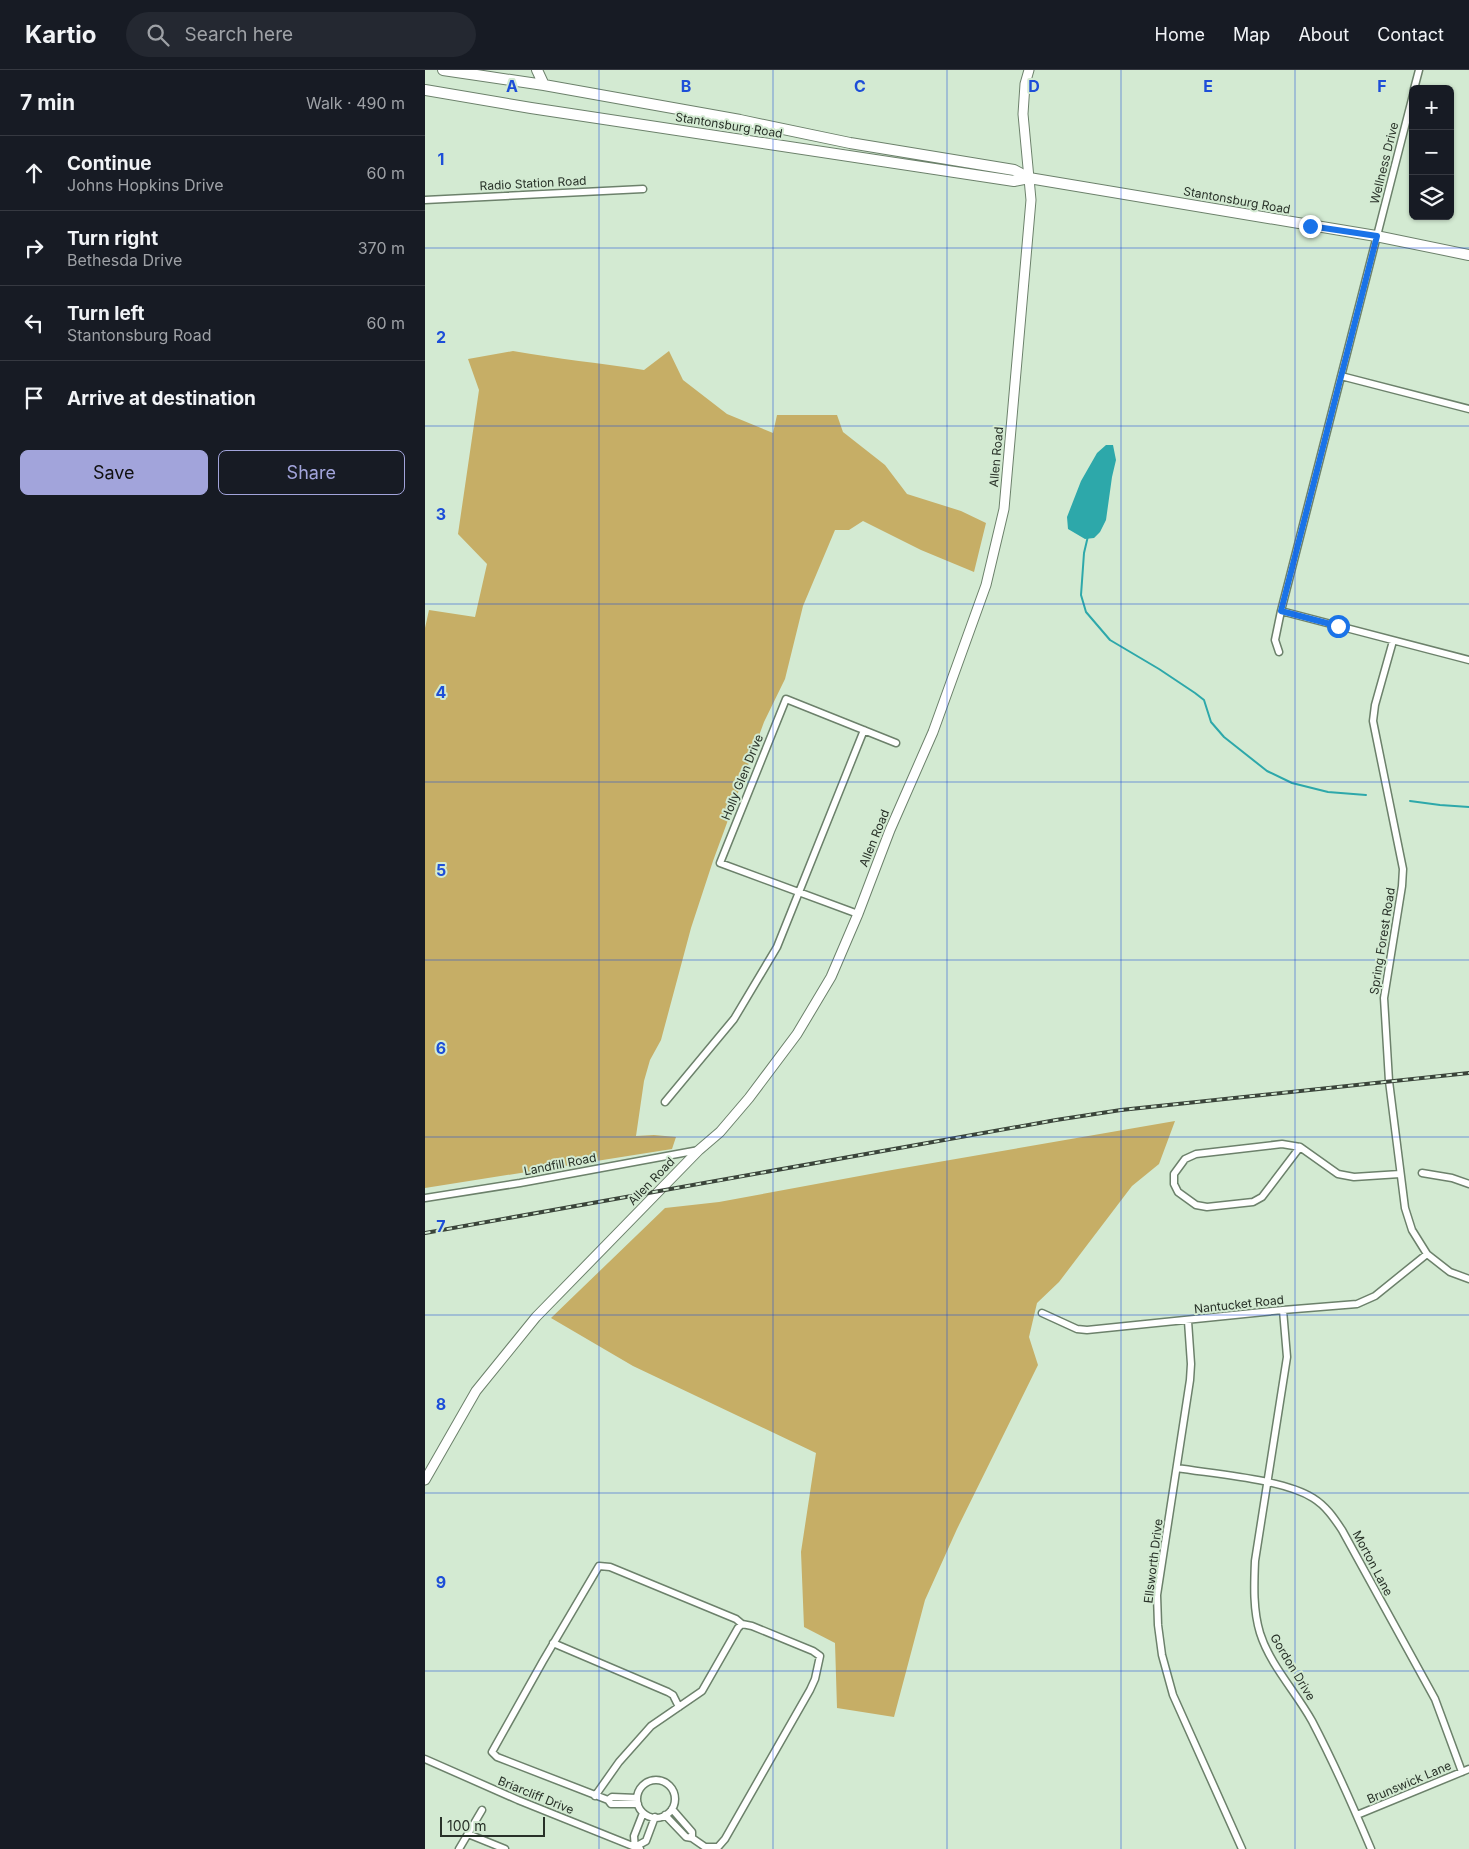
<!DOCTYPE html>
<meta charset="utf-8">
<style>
:root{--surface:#171b24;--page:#242831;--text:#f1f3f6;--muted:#9ea1a6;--line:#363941;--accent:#a2a4db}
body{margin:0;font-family:Inter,sans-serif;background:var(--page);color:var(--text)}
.controls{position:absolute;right:15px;top:15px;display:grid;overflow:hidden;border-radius:8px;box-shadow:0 1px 4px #0004}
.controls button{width:45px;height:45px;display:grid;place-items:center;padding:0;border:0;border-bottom:1px solid var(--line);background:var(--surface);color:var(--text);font:25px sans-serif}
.scale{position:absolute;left:15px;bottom:12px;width:105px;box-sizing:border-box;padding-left:5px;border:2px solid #283128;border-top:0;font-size:14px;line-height:18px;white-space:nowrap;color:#283128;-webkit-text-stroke:4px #d3ead2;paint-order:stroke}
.stop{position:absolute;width:15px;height:15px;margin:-11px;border:4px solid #1a73e8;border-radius:50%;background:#fff}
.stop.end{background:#1a73e8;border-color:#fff;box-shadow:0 1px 5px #0008}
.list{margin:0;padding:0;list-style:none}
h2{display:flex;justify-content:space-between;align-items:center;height:65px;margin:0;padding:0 20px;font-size:21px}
h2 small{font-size:16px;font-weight:400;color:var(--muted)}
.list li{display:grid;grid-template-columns:32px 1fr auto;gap:15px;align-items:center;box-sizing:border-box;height:75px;padding:0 20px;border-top:1px solid var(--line)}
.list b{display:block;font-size:19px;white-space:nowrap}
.list p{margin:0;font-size:16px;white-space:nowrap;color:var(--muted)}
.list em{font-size:16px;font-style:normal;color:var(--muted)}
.actions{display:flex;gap:10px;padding:15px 20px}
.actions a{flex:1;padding:11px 0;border:1px solid var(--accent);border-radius:8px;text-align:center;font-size:18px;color:var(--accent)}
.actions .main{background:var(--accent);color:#111}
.icon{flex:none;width:28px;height:28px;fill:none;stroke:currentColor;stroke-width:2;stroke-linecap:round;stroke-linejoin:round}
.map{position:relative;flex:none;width:1044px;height:1779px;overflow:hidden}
header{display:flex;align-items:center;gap:30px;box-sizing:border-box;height:70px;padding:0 25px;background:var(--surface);border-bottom:1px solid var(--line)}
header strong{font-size:24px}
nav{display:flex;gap:28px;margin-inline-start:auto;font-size:18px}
.search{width:350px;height:45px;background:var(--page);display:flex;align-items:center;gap:12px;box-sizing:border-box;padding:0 18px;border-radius:28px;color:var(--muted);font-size:19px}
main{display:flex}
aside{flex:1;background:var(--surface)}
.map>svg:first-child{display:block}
.green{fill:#c6ae66}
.water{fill:#2da8aa}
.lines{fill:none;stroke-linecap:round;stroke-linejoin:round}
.stream{stroke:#2da8aa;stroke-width:2}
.street-casing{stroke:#6c816b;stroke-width:9}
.secondary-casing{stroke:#6c816b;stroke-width:11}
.primary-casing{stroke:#6c816b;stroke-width:12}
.street{stroke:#fff;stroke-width:6}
.secondary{stroke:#fff;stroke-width:9}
.primary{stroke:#fff;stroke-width:10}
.rail-casing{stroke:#3a443a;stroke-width:4}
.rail{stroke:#d3ead2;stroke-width:2;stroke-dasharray:5.5;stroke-linecap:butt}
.route{stroke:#1a73e8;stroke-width:6}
.grid{fill:none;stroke:#1d4ed8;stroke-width:1;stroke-opacity:0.55}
.labels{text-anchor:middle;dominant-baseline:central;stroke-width:4;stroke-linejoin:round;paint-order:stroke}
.street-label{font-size:12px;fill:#283128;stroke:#d3ead2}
.grid-label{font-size:16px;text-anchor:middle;font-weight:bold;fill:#1d4ed8;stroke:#d3ead2;stroke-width:4;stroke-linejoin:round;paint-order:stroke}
</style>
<header>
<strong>Kartio</strong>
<div class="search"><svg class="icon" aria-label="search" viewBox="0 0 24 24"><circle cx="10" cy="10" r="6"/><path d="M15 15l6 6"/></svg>Search here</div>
<nav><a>Home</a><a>Map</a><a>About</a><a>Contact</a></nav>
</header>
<main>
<aside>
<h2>7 min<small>Walk · 490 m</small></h2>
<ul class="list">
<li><svg class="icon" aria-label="ahead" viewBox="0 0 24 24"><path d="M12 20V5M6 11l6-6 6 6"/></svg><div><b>Continue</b><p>Johns Hopkins Drive</p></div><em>60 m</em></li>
<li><svg class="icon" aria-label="right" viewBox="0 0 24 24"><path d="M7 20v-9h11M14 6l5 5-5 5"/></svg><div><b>Turn right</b><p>Bethesda Drive</p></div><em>370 m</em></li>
<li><svg class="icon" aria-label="left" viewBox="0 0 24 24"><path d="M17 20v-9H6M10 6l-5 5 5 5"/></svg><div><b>Turn left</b><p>Stantonsburg Road</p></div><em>60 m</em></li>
<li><svg class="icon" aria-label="arrive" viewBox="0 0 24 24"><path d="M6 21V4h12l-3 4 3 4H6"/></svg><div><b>Arrive at destination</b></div></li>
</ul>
<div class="actions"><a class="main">Save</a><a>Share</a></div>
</aside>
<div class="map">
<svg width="1044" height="1779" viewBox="0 0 1044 1779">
<rect width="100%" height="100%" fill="#d3ead2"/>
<path class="green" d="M 88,281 C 132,289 176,293 219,300 L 244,281 L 258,310 L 302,344 L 348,363 L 352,345 L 412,345 L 418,362 L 460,395 L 482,424 L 536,441 L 561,453 L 549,502 L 496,480 L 438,451 L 424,460 L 410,460 L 378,536 L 360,609 L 339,652 L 288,791 L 266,858 L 236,970 L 225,990 L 219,1011 L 211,1066 L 229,1065 L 251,1067 L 247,1079 L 0,1118 L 0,558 L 4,540 L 50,547 L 62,494 L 33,464 L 54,320 L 43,289 Z
M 750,1051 L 734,1094 L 707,1116 L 634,1212 L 612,1233 L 604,1267 L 613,1295 L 532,1459 L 500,1530 L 469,1647 L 412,1638 L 410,1573 L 379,1557 L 376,1482 L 391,1383 L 208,1296 L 126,1248 L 240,1138 L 294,1132 L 467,1100 Z"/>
<path class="water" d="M 681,375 L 688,375 L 691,390 L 687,407 L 681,450 L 675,462 L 669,468 L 660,469 L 643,459 L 642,447 L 656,411 L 672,383 Z"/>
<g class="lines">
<path class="stream" d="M 663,466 L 659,483 L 656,525 L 661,542 L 685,570 L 734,599 L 770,623 L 779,630 L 786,652 L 799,667 L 842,701 L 867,713 L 903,722 L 941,725
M 985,731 L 1015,735 L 1044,737"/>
<g class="street-casing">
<path id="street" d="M 989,19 L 994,0
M 0,130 L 218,119
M 916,306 L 1044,339
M 856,541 L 1044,590
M 968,571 L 950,635 L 948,651 L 978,799 L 977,816 L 959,928 L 964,1011 L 980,1138 L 987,1160 L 1002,1184 L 1025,1202 L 1044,1209
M 854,582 L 850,570 L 856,541 L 988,25
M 433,844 L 295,793 L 361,629 L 471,673
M 240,1032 L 309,949 L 352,877 L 439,660
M 875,1077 L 837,1127 L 828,1132 L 782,1137 L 771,1135 L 753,1122 L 749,1114 L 749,1104 L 760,1089 L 771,1084 L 857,1074 L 875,1077 L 913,1104 L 929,1107 L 975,1104
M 997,1103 L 1027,1108 L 1044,1114
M 0,1128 L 95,1113 L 274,1080
M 858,1240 L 862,1287 L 830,1491 C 829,1515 828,1540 835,1563 C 845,1595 871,1622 887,1651 C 909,1693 928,1736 946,1779
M 617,1243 L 652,1259 L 662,1260 L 858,1240 L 932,1234 L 950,1226 L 1002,1184
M 763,1251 L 766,1294 L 765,1310 L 732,1525 L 733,1555 L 737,1585 L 748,1625 L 817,1779
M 752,1398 C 789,1404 858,1409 888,1428 C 901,1436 909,1448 917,1460 L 1010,1629 L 1037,1702
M 128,1573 L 243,1622 L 248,1625 L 254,1637
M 0,1689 L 93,1730 L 215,1779
M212 1729a19 19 0 1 1 38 0a19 19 0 1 1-38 0Z
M 170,1726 L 194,1692 L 226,1656 L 277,1621 L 313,1558 L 317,1554 L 327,1556 L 388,1581 L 395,1586 L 390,1609 L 385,1620 L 300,1769 L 293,1777 L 280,1777 L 267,1768
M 183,1730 L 187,1727 L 212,1728
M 213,1734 L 186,1734 L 183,1730 L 72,1687 L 67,1682 L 118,1591 L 174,1496 L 185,1497 L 311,1549 L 317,1554
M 240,1745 L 261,1767 L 267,1768 L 267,1762 L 247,1739
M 932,1745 L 1044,1699
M 43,1764 L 80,1779
M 210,1777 L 221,1771 L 230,1747
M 34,1779 L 57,1740
M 210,1779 L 209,1766 L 218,1743"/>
</g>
<g class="secondary-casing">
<path id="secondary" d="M 0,1410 L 51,1321 L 111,1247 L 274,1080 L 295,1062 L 324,1028 L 372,964 L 406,907 L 433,844 L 465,760 L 508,662 L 561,515 L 579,439 L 606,130 L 598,44 L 600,14 L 604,0"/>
</g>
<g class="primary-casing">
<path id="primary" d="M 18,0 L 119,15 L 315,50 L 425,73 L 589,100 L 604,108 L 951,166 L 1044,185
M 112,0 L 119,15
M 0,20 L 106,38 L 589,111 L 604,108"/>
</g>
<use href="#street" class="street"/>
<use href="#secondary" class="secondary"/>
<use href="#primary" class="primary"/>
<g class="rail-casing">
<path id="rail" d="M 0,1163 L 631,1050 L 696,1040 L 1044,1003"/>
</g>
<use href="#rail" class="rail"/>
</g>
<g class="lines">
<path class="route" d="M 885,156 L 952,166 L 856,541 L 913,556"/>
</g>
<path class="grid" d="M 174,0 L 174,1779M 348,0 L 348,1779M 522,0 L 522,1779M 696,0 L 696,1779M 870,0 L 870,1779M 0,178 L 1044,178M 0,356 L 1044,356M 0,534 L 1044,534M 0,712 L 1044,712M 0,890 L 1044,890M 0,1067 L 1044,1067M 0,1245 L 1044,1245M 0,1423 L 1044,1423M 0,1601 L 1044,1601"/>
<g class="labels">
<g class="street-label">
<text transform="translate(304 55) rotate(9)">Stantonsburg Road</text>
<text transform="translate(959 93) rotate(-76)">Wellness Drive</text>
<text transform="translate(108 113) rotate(-3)">Radio Station Road</text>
<text transform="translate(812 130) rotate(10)">Stantonsburg Road</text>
<text transform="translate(571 387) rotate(-85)">Allen Road</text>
<text transform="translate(317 707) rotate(-68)">Holly Glen Drive</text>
<text transform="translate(449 768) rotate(-68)">Allen Road</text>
<text transform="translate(957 871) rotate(-81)">Spring Forest Road</text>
<text transform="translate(135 1094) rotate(-11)">Landfill Road</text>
<text transform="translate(226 1111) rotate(-46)">Allen Road</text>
<text transform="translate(814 1234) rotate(-6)">Nantucket Road</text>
<text transform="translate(728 1491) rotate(-83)">Ellsworth Drive</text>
<text transform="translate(948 1493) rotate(62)">Morton Lane</text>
<text transform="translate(868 1597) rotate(59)">Gordon Drive</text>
<text transform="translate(984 1712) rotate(-23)">Brunswick Lane</text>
<text transform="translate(111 1725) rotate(22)">Briarcliff Drive</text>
</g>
</g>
<g class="grid-label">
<text x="87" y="22">A</text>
<text x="261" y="22">B</text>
<text x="435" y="22">C</text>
<text x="609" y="22">D</text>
<text x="783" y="22">E</text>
<text x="957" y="22">F</text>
<text x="16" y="95">1</text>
<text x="16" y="273">2</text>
<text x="16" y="450">3</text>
<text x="16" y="628">4</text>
<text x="16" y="806">5</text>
<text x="16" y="984">6</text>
<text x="16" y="1162">7</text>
<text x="16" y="1340">8</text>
<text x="16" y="1518">9</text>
</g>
</svg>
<div class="controls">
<button>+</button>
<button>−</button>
<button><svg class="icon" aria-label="layers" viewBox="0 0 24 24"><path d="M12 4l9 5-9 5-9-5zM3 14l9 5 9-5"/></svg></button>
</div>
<div class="scale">100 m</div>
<div class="stop" style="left:913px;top:556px"></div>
<div class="stop end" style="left:885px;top:156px"></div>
</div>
</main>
